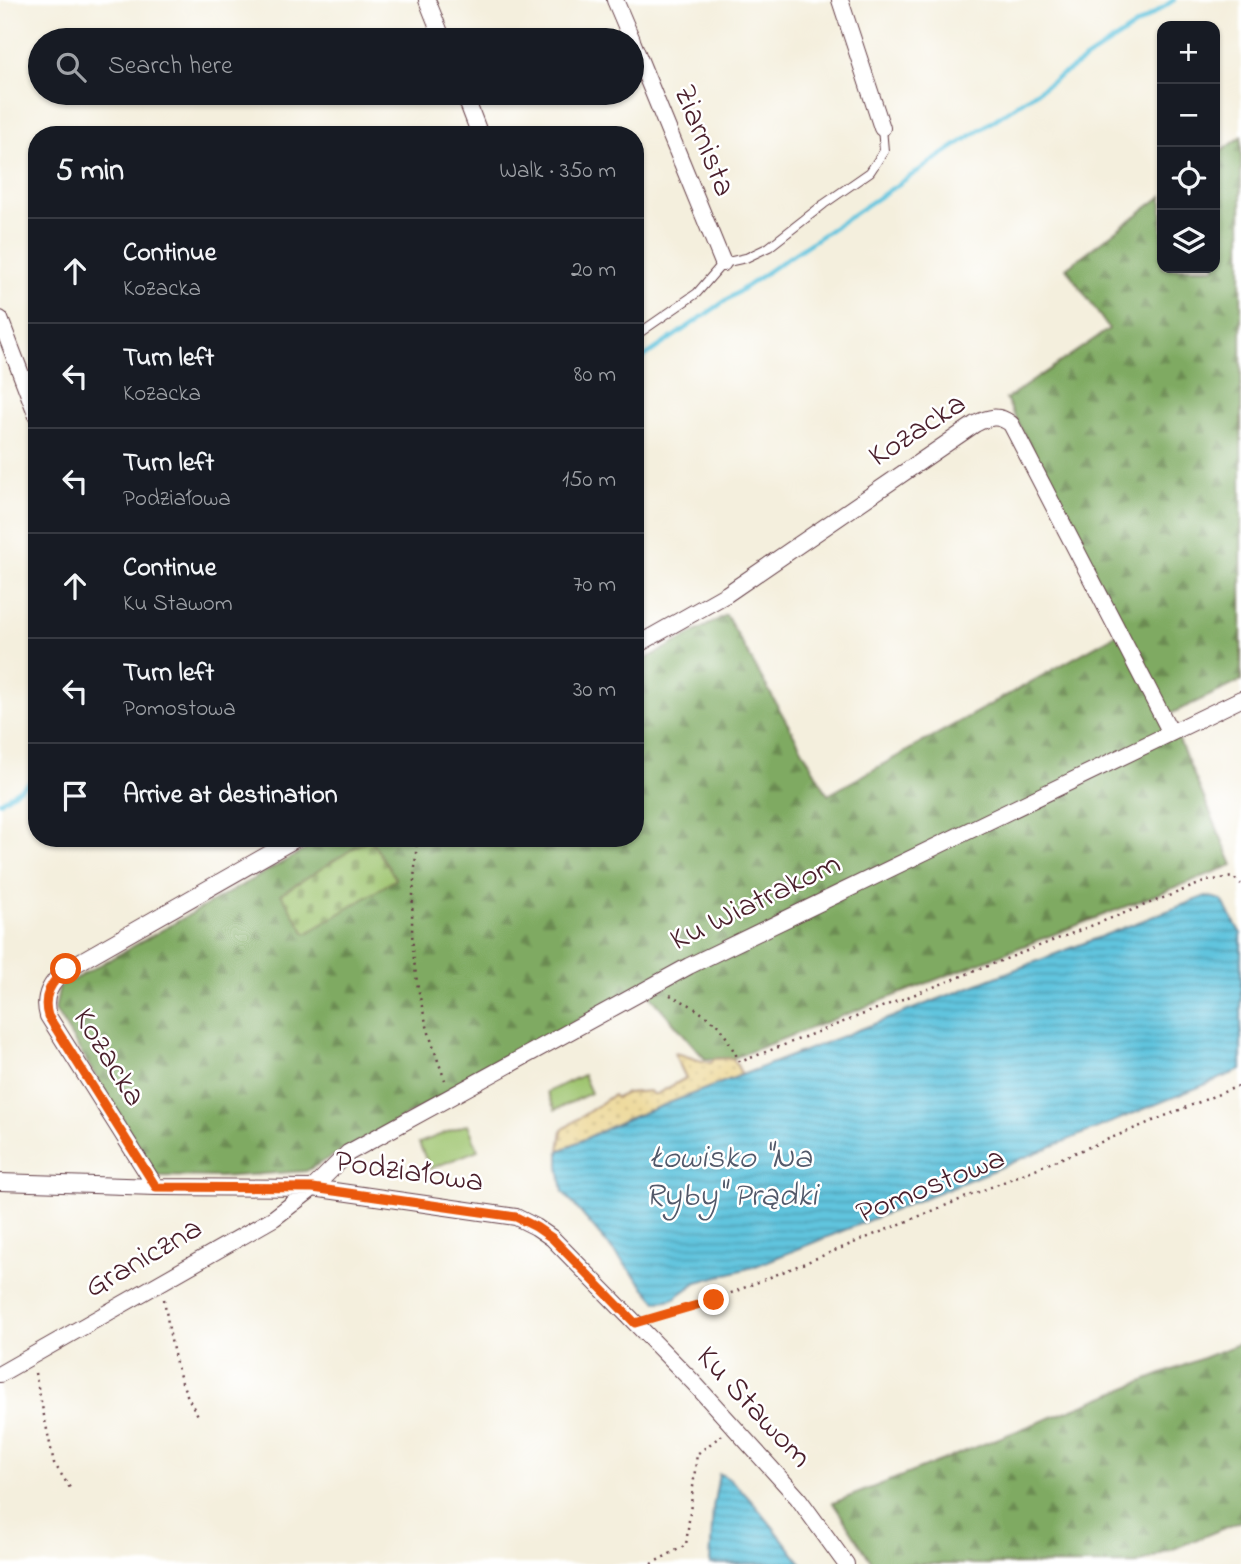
<!DOCTYPE html>
<meta charset="utf-8">
<style>
:root{--surface:#171b24;--page:#242831;--text:#f1f3f6;--muted:#9ea1a6;--line:#363941}
body{margin:0;font-family:"Indie Flower",sans-serif;background:var(--page);color:var(--text)}
.controls{position:absolute;right:21px;top:21px;display:grid;overflow:hidden;border-radius:14px;box-shadow:0 2px 5px #0004}
.controls button{width:63px;height:63px;display:grid;place-items:center;padding:0;border:0;border-bottom:2px solid var(--line);background:var(--surface);color:var(--text);font:35px sans-serif}
.stop{position:absolute;width:21px;height:21px;margin:-16px;border:5px solid #ea580c;border-radius:50%;background:#fff}
.stop.end{background:#ea580c;border-color:#fff;box-shadow:0 2px 7px #0008}
.list{margin:0;padding:0;list-style:none}
h2{display:flex;justify-content:space-between;align-items:center;height:91px;margin:0;padding:0 28px;font-size:30px}
h2 small{font-size:23px;font-weight:400;color:var(--muted)}
.list li{display:grid;grid-template-columns:46px 1fr auto;gap:21px;align-items:center;box-sizing:border-box;height:105px;padding:0 28px;border-top:2px solid var(--line)}
.list b{display:block;font-size:26px;white-space:nowrap}
.list p{margin:0;font-size:23px;white-space:nowrap;color:var(--muted)}
.list em{font-size:23px;font-style:normal;color:var(--muted)}
.icon{flex:none;width:38px;height:38px;fill:none;stroke:currentColor;stroke-width:2;stroke-linecap:round;stroke-linejoin:round}
.map{position:relative;flex:none;width:1241px;height:1564px;overflow:hidden}
.search{position:absolute;background:var(--surface);box-shadow:0 2px 5px #0004;left:28px;top:28px;width:616px;height:77px;display:flex;align-items:center;gap:18px;box-sizing:border-box;padding:0 24px;border-radius:38px;color:var(--muted);font-size:26px}
.panel{position:absolute;background:var(--surface);box-shadow:0 2px 5px #0004;left:28px;top:126px;width:616px;height:721px;border-radius:28px}
.map>svg:first-child{display:block}
.green{fill:#9fc56f;stroke:#74724d;stroke-width:2}
.forest{fill:url(#forest-firs);stroke:#646446;stroke-width:2}
.sand{fill:url(#sand-dots);stroke:#9c7c64;stroke-width:2}
.cemetery{fill:url(#cemetery-stones);stroke:#74724d;stroke-width:2}
.water{fill:url(#water-rules);stroke:#557284;stroke-width:2}
.lines{fill:none;stroke-linecap:round;stroke-linejoin:round}
.stream{stroke:#60c4de;stroke-width:4.5}
.lane-casing{stroke:#643e46;stroke-width:10}
.street-casing{stroke:#643e46;stroke-width:18}
.path{stroke:#643e46;stroke-width:2.5;stroke-dasharray:2 5;stroke-linecap:butt}
.lane{stroke:#fff;stroke-width:8}
.street{stroke:#fff;stroke-width:16}
.route{stroke:#ea580c;stroke-width:9}
.labels{text-anchor:middle;dominant-baseline:central;stroke-width:5;stroke-linejoin:round;paint-order:stroke}
.street-label{font-size:32px;fill:#4a1f2b;stroke:#fff}
.water-label{font-size:33px;font-style:italic;fill:#52596a;stroke:#fff}
</style>
<div class="map">
<svg width="1241" height="1564" viewBox="0 0 1241 1564">
<defs>
<pattern id="forest-firs" width="22" height="20" patternUnits="userSpaceOnUse" patternTransform="scale(1.75)"><rect width="22" height="20" fill="#7faa62"/><path d="M5 1l3.5 6h-7zM16 11l3.5 6h-7z" fill="#6a8a51"/></pattern>
<pattern id="sand-dots" width="8" height="8" patternUnits="userSpaceOnUse" patternTransform="scale(1.75)"><rect width="8" height="8" fill="#eeda9e"/><path d="M2 2h.1M6 6h.1" fill="none" stroke="#cebb88" stroke-width="1.8" stroke-linecap="round"/></pattern>
<pattern id="cemetery-stones" width="16" height="16" patternUnits="userSpaceOnUse" patternTransform="scale(1.75)"><rect width="16" height="16" fill="#9fc56f"/><path d="M2 7V4a2 2 0 0 1 4 0v3zM10 15v-3a2 2 0 0 1 4 0v3z" fill="#849f5b"/></pattern>
<pattern id="water-rules" width="6" height="5" patternUnits="userSpaceOnUse" patternTransform="scale(1.75)"><rect width="6" height="5" fill="#60c4de"/><path d="M0 2.5h6" fill="none" stroke="#519fb4"/></pattern>
</defs>
<rect width="100%" height="100%" fill="#fff"/>
<filter id="ink" filterUnits="userSpaceOnUse"><feTurbulence type="fractalNoise" baseFrequency=".0143" numOctaves="2"/><feDisplacementMap in="SourceGraphic" scale="14" xChannelSelector="R" yChannelSelector="G"/><feConvolveMatrix kernelMatrix="1 2 1 2 8 2 1 2 1" color-interpolation-filters="sRGB"/></filter>
<filter id="wash" filterUnits="userSpaceOnUse"><feTurbulence type="fractalNoise" baseFrequency=".00686" numOctaves="4" result="noise"/><feDisplacementMap in="SourceGraphic" scale="28" xChannelSelector="R" yChannelSelector="G"/><feGaussianBlur stdDeviation="1.57" result="paint"/><feColorMatrix in="noise" values="0 0 0 0 0 0 0 0 0 0 0 0 0 0 0 0 0 1.4 0 .05"/><feComposite in="paint" operator="in"/></filter>
<g filter="url(#wash)">
<rect width="100%" height="100%" fill="#f4efdd"/>
<path class="green" d="M 583,1075 L 591,1093 L 555,1110 L 547,1092 Z
M 468,1124 L 478,1150 L 430,1169 L 419,1143 Z"/>
<path class="forest" d="M 1241,137 L 1241,681 L 1168,715 L 1233,865 L 733,1058 L 705,1059 L 641,985 L 306,1171 L 219,1177 L 157,1176 L 55,1010 L 59,988 L 326,838 L 635,838 L 635,665 L 726,615 L 828,795 L 1124,630 L 1006,399 L 1109,329 L 1066,268 L 1162,196 L 1162,268 L 1215,268 L 1215,156 Z
M 1241,1343 L 1241,1521 L 1137,1564 L 873,1564 L 833,1503 Z"/>
<path class="sand" d="M 674,1053 C 686,1055 697,1061 711,1063 L 714,1059 L 733,1058 L 742,1075 L 625,1120 L 559,1151 L 562,1130 L 613,1095 L 616,1098 L 626,1093 L 650,1091 L 652,1094 L 657,1094 L 686,1078 Z"/>
<path class="cemetery" d="M 370,838 L 396,879 L 306,934 L 281,894 Z"/>
<path class="water" d="M 1206,896 L 1222,900 L 1241,934 L 1241,1070 L 753,1267 L 697,1282 L 673,1299 L 657,1302 L 563,1192 L 559,1166 L 559,1151 L 625,1120 Z
M 719,1474 C 738,1477 787,1546 802,1564 L 710,1564 L 713,1508 Z"/>
<g class="lines">
<path class="stream" d="M 635,363 L 776,266 L 1174,0
M 0,802 L 37,777"/>
</g>
</g>
<g filter="url(#ink)">
<g class="lines">
<g class="lane-casing">
<path id="lane" d="M 635,336 L 697,293 L 723,263 L 746,258 L 769,247 L 824,204 L 870,172 L 884,151 L 882,128"/>
</g>
<g class="street-casing">
<path id="street" d="M 427,0 L 443,40
M 615,0 L 632,40
M 840,0 L 882,128
M 632,41 L 723,263
M 464,93 L 480,135
M 0,319 L 37,416
M 635,646 L 727,594 L 975,424 C 989,417 998,414 1011,424 L 1171,733
M 0,1182 L 156,1187 L 313,1188 L 516,1217 L 536,1227 L 552,1238 L 694,1383 L 798,1498 L 846,1564
M 156,1187 L 48,1016 C 42,996 51,982 67,969 L 297,838
M 0,1374 L 274,1218 L 313,1188 L 348,1153 L 689,966 L 1241,699"/>
</g>
<path class="path" d="M 417,838 C 415,874 410,911 413,948 C 416,993 429,1038 445,1080
M 670,995 L 690,1005 L 720,1026 L 740,1062 L 1207,881 L 1233,877 L 1241,884
M 164,1299 C 171,1340 176,1384 200,1418
M 651,1319 L 714,1300 L 1241,1085
M 35,1373 L 54,1463 L 70,1488
M 651,1564 L 686,1545 L 697,1454 L 722,1435"/>
<use href="#lane" class="lane"/>
<use href="#street" class="street"/>
</g>
</g>
<g class="lines" filter="url(#ink)">
<path class="route" d="M 66,969 C 51,982 42,996 48,1016 L 156,1187 L 313,1188 L 516,1217 L 536,1227 L 552,1238 L 635,1323 L 714,1300"/>
</g>
<g class="labels">
<g class="street-label">
<text transform="translate(703 141) rotate(68)">Ziarnista</text>
<text transform="translate(918 431) rotate(-33)">Kozacka</text>
<text transform="translate(756 903) rotate(-26)">Ku Wiatrakom</text>
<text transform="translate(108 1058) rotate(58)">Kozacka</text>
<text transform="translate(409 1173) rotate(8)">Podziałowa</text>
<text transform="translate(931 1187) rotate(-22)">Pomostowa</text>
<text transform="translate(144 1259) rotate(-30)">Graniczna</text>
<text transform="translate(753 1408) rotate(47)">Ku Stawom</text>
</g>
<g class="water-label">
<text x="731" y="1159">Łowisko "Na<tspan x="731" dy="38">Ryby" Prądki</tspan></text>
</g>
</g>
</svg>
<div class="controls">
<button>+</button>
<button>−</button>
<button><svg class="icon" aria-label="locate" viewBox="0 0 24 24"><circle cx="12" cy="12" r="6"/><path d="M12 2v4M12 18v4M2 12h4M18 12h4"/></svg></button>
<button><svg class="icon" aria-label="layers" viewBox="0 0 24 24"><path d="M12 4l9 5-9 5-9-5zM3 14l9 5 9-5"/></svg></button>
</div>
<div class="stop" style="left:66px;top:969px"></div>
<div class="stop end" style="left:714px;top:1300px"></div>
<div class="search"><svg class="icon" aria-label="search" viewBox="0 0 24 24"><circle cx="10" cy="10" r="6"/><path d="M15 15l6 6"/></svg>Search here</div>
<section class="panel">
<h2>5 min<small>Walk · 350 m</small></h2>
<ul class="list">
<li><svg class="icon" aria-label="ahead" viewBox="0 0 24 24"><path d="M12 20V5M6 11l6-6 6 6"/></svg><div><b>Continue</b><p>Kozacka</p></div><em>20 m</em></li>
<li><svg class="icon" aria-label="left" viewBox="0 0 24 24"><path d="M17 20v-9H6M10 6l-5 5 5 5"/></svg><div><b>Turn left</b><p>Kozacka</p></div><em>80 m</em></li>
<li><svg class="icon" aria-label="left" viewBox="0 0 24 24"><path d="M17 20v-9H6M10 6l-5 5 5 5"/></svg><div><b>Turn left</b><p>Podziałowa</p></div><em>150 m</em></li>
<li><svg class="icon" aria-label="ahead" viewBox="0 0 24 24"><path d="M12 20V5M6 11l6-6 6 6"/></svg><div><b>Continue</b><p>Ku Stawom</p></div><em>70 m</em></li>
<li><svg class="icon" aria-label="left" viewBox="0 0 24 24"><path d="M17 20v-9H6M10 6l-5 5 5 5"/></svg><div><b>Turn left</b><p>Pomostowa</p></div><em>30 m</em></li>
<li><svg class="icon" aria-label="arrive" viewBox="0 0 24 24"><path d="M6 21V4h12l-3 4 3 4H6"/></svg><div><b>Arrive at destination</b></div></li>
</ul>
</section>
</div>
